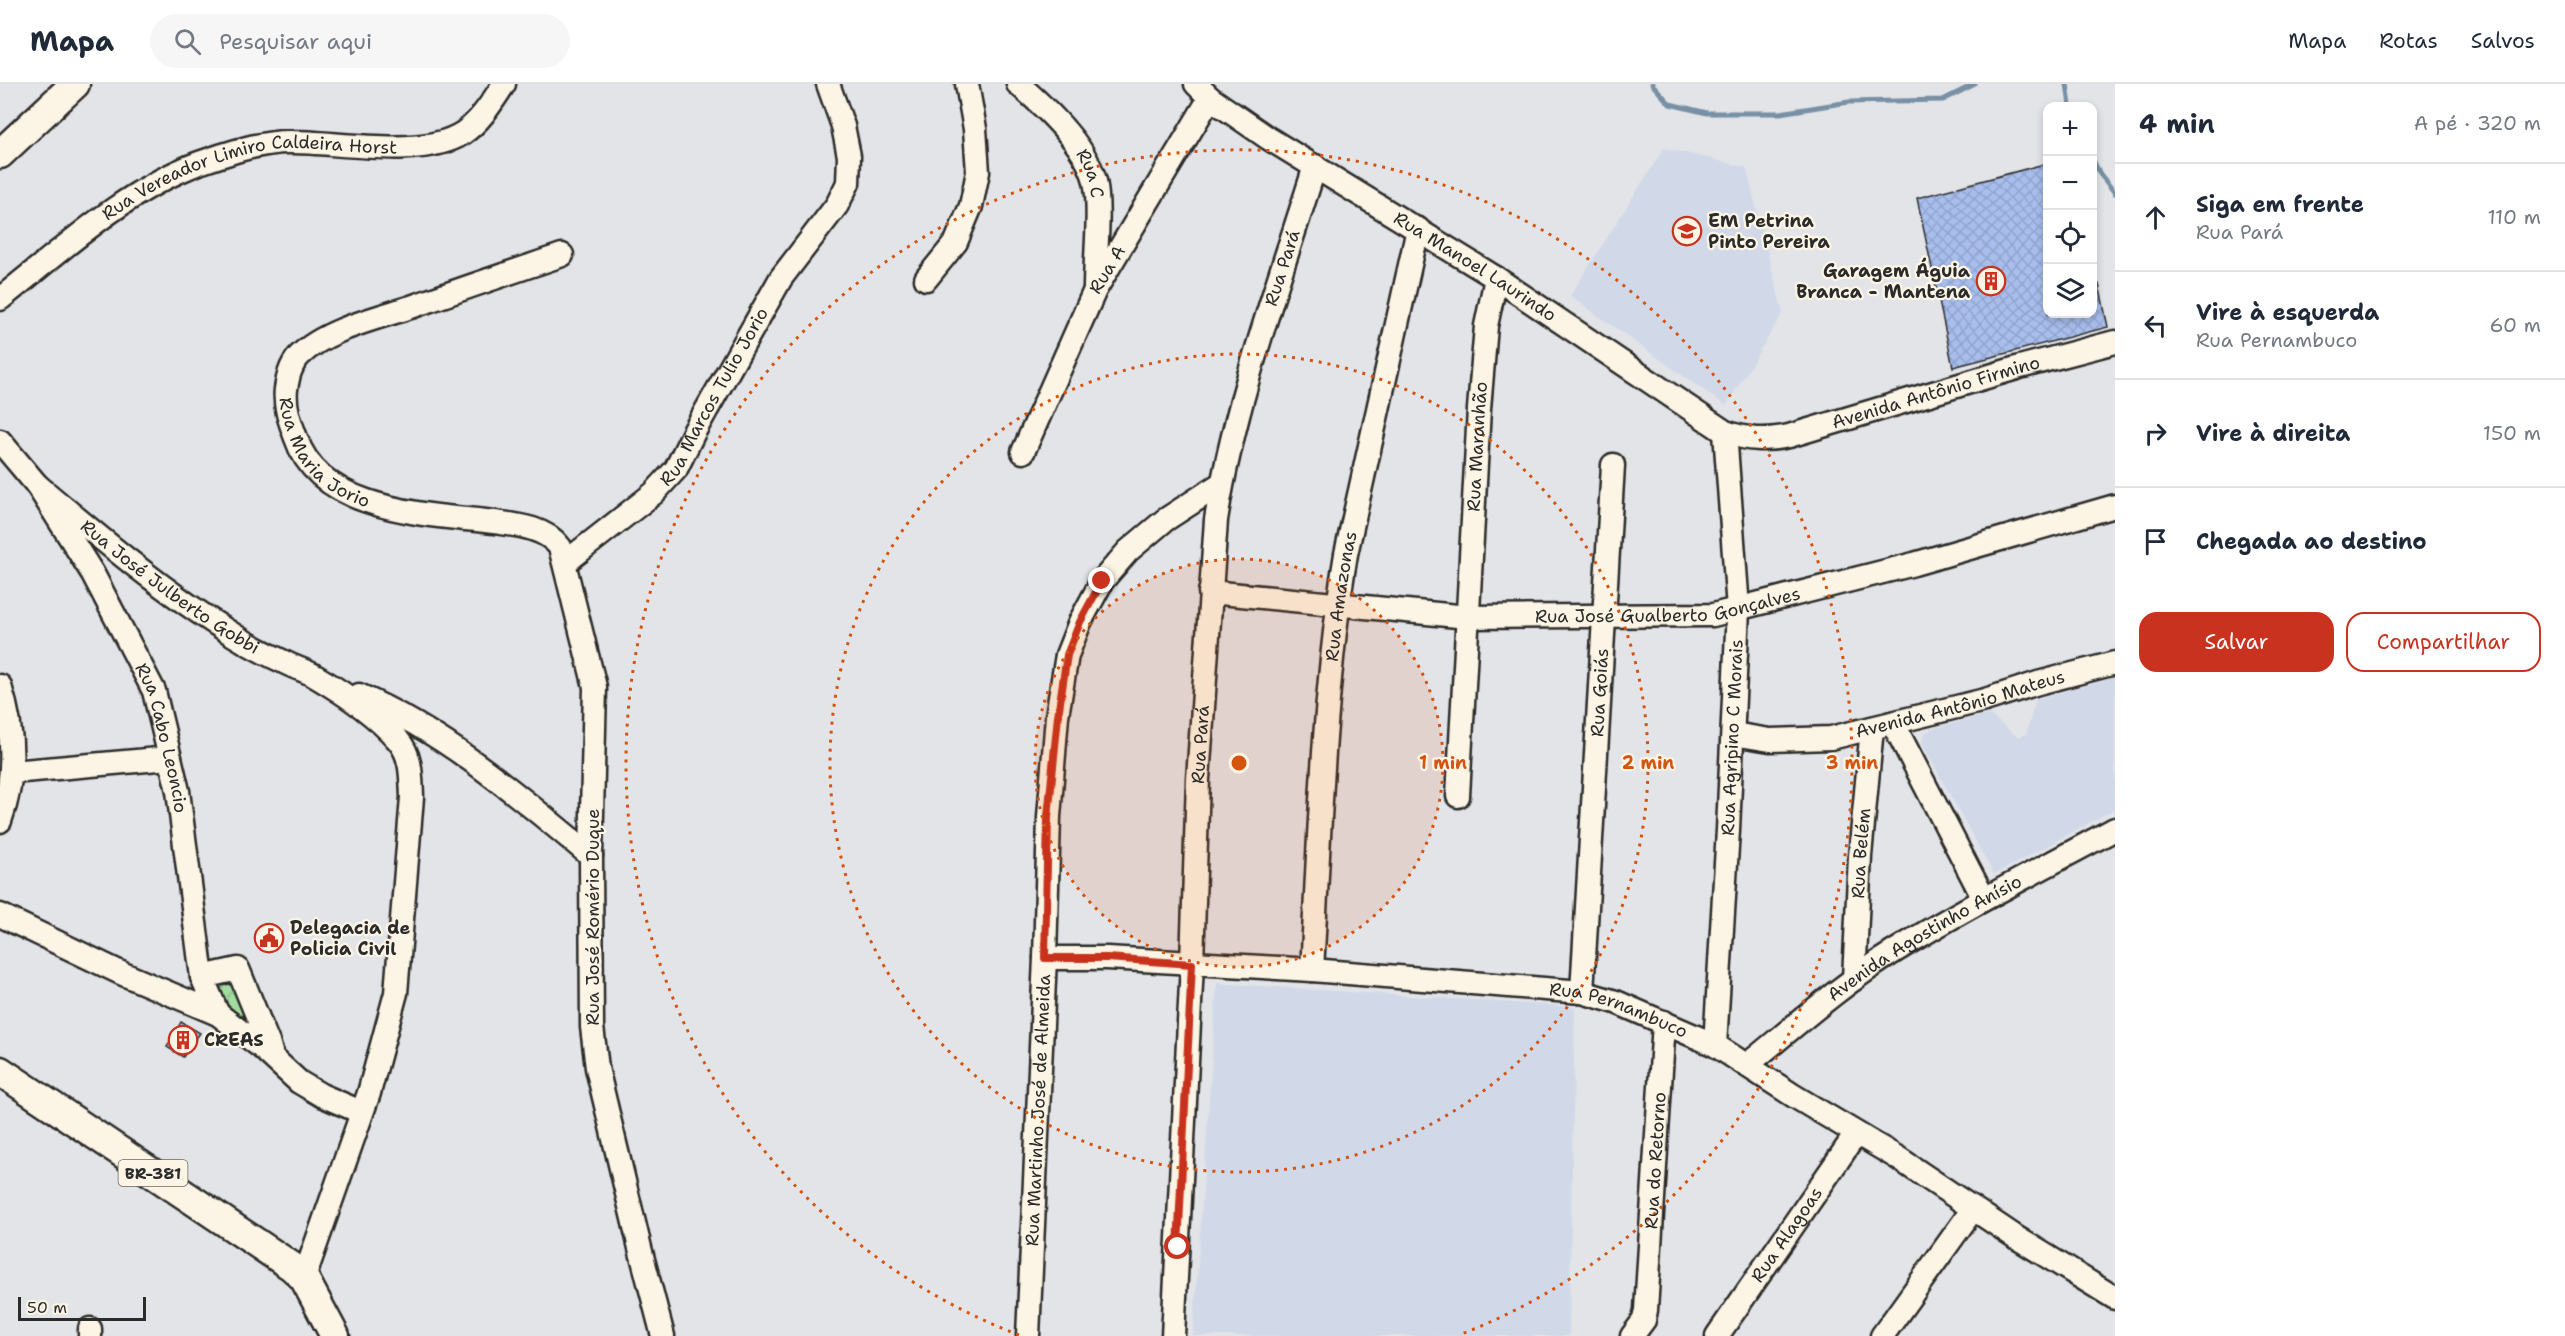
<!DOCTYPE html>
<html lang="pt">
<meta charset="utf-8">
<style>
:root{--surface:#fff;--page:#f6f6f7;--text:#1f2937;--muted:#747a83;--line:#e0e1e3;--accent:#c8321e}
body{margin:0;font-family:"Shantell Sans",sans-serif;background:var(--page);color:var(--text)}
.controls{position:absolute;right:18px;top:18px;display:grid;overflow:hidden;border-radius:12px;box-shadow:0 3px 9px #0003}
.controls button{width:54px;height:54px;display:grid;place-items:center;padding:0;border:0;border-bottom:2px solid var(--line);background:var(--surface);color:var(--text);font:30px sans-serif}
.scale{position:absolute;left:18px;bottom:15px;width:128px;box-sizing:border-box;padding-left:6px;border:3px solid #2b2b2b;border-top:0;font-size:16px;line-height:21px;white-space:nowrap;color:#2b2b2b;-webkit-text-stroke:4px #fcf5e5;paint-order:stroke}
.stop{position:absolute;width:18px;height:18px;margin:-14px;border:4px solid #c8321e;border-radius:50%;background:#fff}
.stop.end{background:#c8321e;border-color:#fff;box-shadow:0 2px 6px #0008}
.list{margin:0;padding:0;list-style:none}
h2{display:flex;justify-content:space-between;align-items:center;height:78px;margin:0;padding:0 24px;font-size:26px}
h2 small{font-size:20px;font-weight:400;color:var(--muted)}
.list li{display:grid;grid-template-columns:39px 1fr auto;gap:18px;align-items:center;box-sizing:border-box;height:108px;padding:0 24px;border-top:2px solid var(--line)}
.list b{display:block;font-size:22px;white-space:nowrap}
.list p{margin:0;font-size:20px;white-space:nowrap;color:var(--muted)}
.list em{font-size:20px;font-style:normal;color:var(--muted)}
.actions{display:flex;gap:12px;padding:18px 24px}
.actions a{flex:1;padding:14px 0;border:2px solid var(--accent);border-radius:18px;text-align:center;font-size:21px;color:var(--accent)}
.actions .main{background:var(--accent);color:#fff}
.icon{flex:none;width:33px;height:33px;fill:none;stroke:currentColor;stroke-width:2;stroke-linecap:round;stroke-linejoin:round}
.map{position:relative;flex:none;width:2115px;height:1252px;overflow:hidden}
header{display:flex;align-items:center;gap:36px;box-sizing:border-box;height:84px;padding:0 30px;background:var(--surface);border-bottom:2px solid var(--line)}
header strong{font-size:28px}
nav{display:flex;gap:33px;margin-inline-start:auto;font-size:21px}
.search{width:420px;height:54px;background:var(--page);display:flex;align-items:center;gap:15px;box-sizing:border-box;padding:0 21px;border-radius:33px;color:var(--muted);font-size:22px}
main{display:flex}
aside{flex:1;background:var(--surface)}
.map>svg:first-child{display:block}
.built{fill:#d1d9e9}
.park{fill:url(#park-crowns);stroke:#678466;stroke-width:1.5}
.lines{fill:none;stroke-linecap:round;stroke-linejoin:round}
.stream{stroke:#7890a5;stroke-width:5}
.building{fill:url(#building-cross-hatch);stroke:#2b2b2b;stroke-width:1.5}
.minor-casing{stroke:#2b2b2b;stroke-width:27}
.major-casing{stroke:#2b2b2b;stroke-width:33}
.minor{stroke:#fcf5e5;stroke-width:22}
.major{stroke:#fcf5e5;stroke-width:28}
.route{stroke:#c8321e;stroke-width:8}
.ring{fill:none;stroke:#d5540f;stroke-width:3;stroke-dasharray:3 6}
.labels{text-anchor:middle;dominant-baseline:central;stroke-width:4.5;stroke-linejoin:round;paint-order:stroke}
.shield{fill:#fcf5e5;stroke:#6a6863;stroke-width:1.5}
.shield-label{font-size:16px;font-weight:bold;fill:#2b2b2b}
.street-label{font-size:18px;fill:#2b2b2b;stroke:#fcf5e5}
.poi-label{font-size:18px;font-weight:bold;fill:#2b2b2b;stroke:#fcf5e5;text-anchor:start}
.centre{fill:#d5540f;stroke:#fcf5e5;stroke-width:3}
.ring-label{font-size:18px;text-anchor:middle;font-weight:bold;fill:#d5540f;stroke:#fcf5e5;stroke-width:4.5;stroke-linejoin:round;paint-order:stroke}
</style>
<header>
<strong>Mapa</strong>
<div class="search"><svg class="icon" aria-label="search" viewBox="0 0 24 24"><circle cx="10" cy="10" r="6"/><path d="M15 15l6 6"/></svg>Pesquisar aqui</div>
<nav><a>Mapa</a><a>Rotas</a><a>Salvos</a></nav>
</header>
<main>
<div class="map">
<svg width="2115" height="1252" viewBox="0 0 2115 1252">
<defs>
<pattern id="park-crowns" width="20" height="18" patternUnits="userSpaceOnUse" patternTransform="scale(1.5)"><rect width="20" height="18" fill="#a3dca1"/><path d="M2 6a3 3 0 1 1 6 0M12 15a3 3 0 1 1 6 0" fill="none" stroke="#8cbd8b"/></pattern>
<pattern id="building-cross-hatch" width="8" height="8" patternUnits="userSpaceOnUse" patternTransform="scale(1.5)"><rect width="8" height="8" fill="#a8beed"/><path d="M0 0l8 8M0 8l8-8" fill="none" stroke="#91a3cb"/></pattern>
</defs>
<rect width="100%" height="100%" fill="#e3e4e7"/>
<filter id="ink" filterUnits="userSpaceOnUse"><feTurbulence type="fractalNoise" baseFrequency=".0167" numOctaves="2"/><feDisplacementMap in="SourceGraphic" scale="12" xChannelSelector="R" yChannelSelector="G"/><feConvolveMatrix kernelMatrix="1 2 1 2 8 2 1 2 1" color-interpolation-filters="sRGB"/></filter>
<g filter="url(#ink)">
<path class="built" d="M 1664,64 L 1746,83 L 1783,229 L 1726,322 L 1570,212 Z
M 2115,593 L 2115,725 L 1994,791 L 1922,660 L 1924,649 L 1934,644 L 1989,630 L 2018,653 L 2026,650 L 2036,615 Z
M 1217,899 L 1575,923 L 1569,1252 L 1193,1252 Z"/>
<path class="park" d="M 236,892 L 252,933 L 237,936 L 228,929 L 217,908 Z"/>
<g class="lines">
<path class="stream" d="M 1652,0 L 1670,20 L 1707,29 L 1780,29 L 1849,18 L 1943,16 L 1975,0
M 2067,0 L 2070,22
M 2092,74 L 2100,90 L 2115,109"/>
</g>
<path class="building" d="M 2048,79 L 2048,230 L 2092,230 L 2092,200 L 2099,200 L 2108,243 L 1953,283 L 1917,114 Z
M 181,938 L 200,949 L 183,973 L 167,963 Z"/>
<g class="lines">
<g class="minor-casing">
<g id="minor">
<path id="s1" d="M 1018,0 C 1045,23 1086,61 1095,97 C 1101,124 1095,174 1095,203"/>
<path id="s2" d="M 1196,0 L 1210,14 L 1268,54 L 1496,194 L 1725,348 C 1748,356 1765,357 1789,352 L 2020,283 L 2115,258"/>
<path id="s3" d="M 562,171 C 512,188 461,205 411,223 C 377,234 325,246 299,272 C 290,282 288,293 286,305 C 284,322 290,338 296,354 C 321,429 429,430 494,438 C 516,441 545,443 560,463 L 595,603 L 591,772 L 592,943 L 597,984 L 640,1164 L 663,1252"/>
<path d="M 926,195 L 956,158 L 971,122 L 978,88 L 975,45 L 967,0"/>
<path id="s4" d="M 0,215 C 62,166 124,107 199,79 C 228,69 262,57 293,58 C 339,58 424,75 463,49 C 481,37 492,18 504,0"/>
<path id="s5" d="M 0,357 L 37,401 L 93,490 L 154,607 L 178,707 L 202,893 L 218,930"/>
<path id="s6" d="M 1023,368 L 1095,206 L 1210,14"/>
<path id="s7" d="M 37,401 C 101,455 165,509 237,553 C 251,562 267,570 282,577 C 292,583 305,586 315,592 C 344,609 376,631 398,656 C 412,672 411,693 412,713 L 396,909 L 369,1009 L 304,1194"/>
<path id="s8" d="M 566,478 L 654,409 L 676,385 L 694,348 L 781,194 L 837,121 L 848,99 L 849,72 L 843,42 L 828,0"/>
<path id="s9" d="M 1210,508 L 1468,533 L 1713,531 L 1914,480 L 2115,422"/>
<path d="M 0,602 C 14,646 16,693 0,737"/>
<path d="M 359,611 C 446,649 519,712 591,772"/>
<path d="M 1893,639 L 1984,815"/>
<path id="s10" d="M 1733,650 L 1770,656 L 1831,654 L 1985,616 L 2038,599 L 2115,579"/>
<path d="M 12,688 L 170,674"/>
<path id="s11" d="M 1458,712 L 1479,325 L 1486,242 L 1496,194"/>
<path d="M 0,831 L 121,889 L 218,930 L 261,963 L 299,998 L 321,1011 L 361,1028"/>
<path id="s12" d="M 1045,874 L 1107,874 L 1312,886 L 1582,908 L 1616,918 L 1715,961 L 1794,1012 L 1898,1074 L 2014,1152 L 2115,1214"/>
<path id="s13" d="M 1312,886 C 1320,747 1323,607 1346,470 L 1418,145"/>
<path d="M 202,893 L 238,885 L 269,961 L 272,972"/>
<path id="s14" d="M 1854,895 L 1860,772 L 1872,644"/>
<path id="s15" d="M 1582,908 L 1613,381"/>
<path id="s16" d="M 1715,961 L 1728,746 L 1738,525 L 1725,348"/>
<path id="s17" d="M 1747,981 C 1795,942 1842,900 1895,867 C 1966,823 2041,785 2115,745"/>
<path d="M 90,1252 L 90,1245"/>
<path id="s18" d="M 1028,1252 L 1045,874 L 1049,733 L 1057,632 L 1067,571 L 1080,538 L 1102,497 L 1128,467 L 1165,436 L 1222,399"/>
<path id="s19" d="M 1173,1252 L 1192,880 L 1198,695 L 1216,436 C 1235,315 1279,198 1315,82"/>
<path id="s20" d="M 1632,1252 L 1644,1236 L 1646,1226 L 1664,938"/>
<path id="s21" d="M 1717,1252 L 1856,1050"/>
<path d="M 1882,1252 L 1973,1125"/>
</g>
</g>
<g class="major-casing">
<path id="major" d="M 0,70 L 75,0
M 0,987 L 291,1182 L 304,1194 L 335,1252"/>
</g>
<use href="#minor" class="minor"/>
<use href="#major" class="major"/>
</g>
</g>
<g class="lines" filter="url(#ink)">
<path class="route" d="M 1102,497 L 1080,538 L 1067,571 L 1058,632 L 1048,733 L 1045,874 L 1107,874 L 1192,880 L 1178,1163"/>
</g>
<circle cx="1239" cy="679" r="204" fill="#d5540f" fill-opacity=".12"/>
<g class="ring">
<circle cx="1239" cy="679" r="204"/>
<circle cx="1239" cy="679" r="409"/>
<path d="M1019 1251A613 613 0 1 1 1459 1251"/>
</g>
<defs>
<g id="school-ring" transform="scale(1.5)"><circle r="9.5" fill="#fcf5e5" stroke="#c8321e" stroke-width="1.5"/><path d="M0-5L7-2L0 1L-7-2ZM-4 1L0 2.5L4 1V4Q0 6-4 4Z" fill="#c8321e"/></g>
<g id="building-ring" transform="scale(1.5)"><circle r="9.5" fill="#fcf5e5" stroke="#c8321e" stroke-width="1.5"/><path d="M-4-6H4V6H1V3H-1V6H-4ZM-2.5-4.3h1.7v1.8h-1.7ZM.8-4.3h1.7v1.8H.8ZM-2.5-1h1.7V.8h-1.7ZM.8-1h1.7V.8H.8Z" fill="#c8321e"/></g>
<g id="civic-ring" transform="scale(1.5)"><circle r="9.5" fill="#fcf5e5" stroke="#c8321e" stroke-width="1.5"/><path d="M-.6-6.5H3V-4.5H.6V-3L4-1V1h2V6H-6V1h2V-1L-.6-3ZM-1.2 2.5V6h2.4V2.5Z" fill="#c8321e"/></g>
</defs>
<g fill-rule="evenodd">
<use href="#school-ring" x="1687" y="147"/>
<use href="#building-ring" x="1991" y="197"/>
<use href="#civic-ring" x="269" y="854"/>
<use href="#building-ring" x="183" y="956"/>
</g>
<g class="labels">
<rect class="shield" x="118.5" y="1076" width="69" height="26" rx="4.5"/>
<g class="shield-label">
<text x="153" y="1089">BR-381</text>
</g>
<g class="street-label">
<text stroke="none"><textPath href="#s1" startOffset="117">Rua C</textPath></text>
<text stroke="none"><textPath href="#s4" startOffset="288">Rua Vereador Limiro Caldeira Horst</textPath></text>
<text stroke="none"><textPath href="#s2" startOffset="334">Rua Manoel Laurindo</textPath></text>
<text stroke="none"><textPath href="#s19" startOffset="1078">Rua Pará</textPath></text>
<text stroke="none"><textPath href="#s6" startOffset="201">Rua A</textPath></text>
<text stroke="none"><textPath href="#s2" startOffset="852">Avenida Antônio Firmino</textPath></text>
<text stroke="none"><textPath href="#s8" startOffset="226">Rua Marcos Tulio Jorio</textPath></text>
<text stroke="none"><textPath href="#s3" startOffset="399">Rua Maria Jorio</textPath></text>
<text stroke="none"><textPath href="#s11" startOffset="350">Rua Maranhão</textPath></text>
<text stroke="none"><textPath href="#s7" startOffset="168">Rua José Julberto Gobbi</textPath></text>
<text stroke="none"><textPath href="#s13" startOffset="375">Rua Amazonas</textPath></text>
<text stroke="none"><textPath href="#s9" startOffset="460">Rua José Gualberto Gonçalves</textPath></text>
<text stroke="none"><textPath href="#s15" startOffset="300">Rua Goiás</textPath></text>
<text stroke="none"><textPath href="#s10" startOffset="232">Avenida Antônio Mateus</textPath></text>
<text stroke="none"><textPath href="#s5" startOffset="342">Rua Cabo Leoncio</textPath></text>
<text stroke="none"><textPath href="#s16" startOffset="308">Rua Agripino C Morais</textPath></text>
<text stroke="none"><textPath href="#s19" startOffset="592">Rua Pará</textPath></text>
<text stroke="none"><textPath href="#s14" startOffset="126">Rua Belém</textPath></text>
<text transform="translate(593 833) rotate(-90)">Rua José Romério Duque</text>
<text stroke="none"><textPath href="#s17" startOffset="219">Avenida Agostinho Anísio</textPath></text>
<text stroke="none"><textPath href="#s12" startOffset="578">Rua Pernambuco</textPath></text>
<text stroke="none"><textPath href="#s18" startOffset="226">Rua Martinho José de Almeida</textPath></text>
<text stroke="none"><textPath href="#s20" startOffset="180">Rua do Retorno</textPath></text>
<text stroke="none"><textPath href="#s21" startOffset="123">Rua Alagoas</textPath></text>
</g>
<g class="poi-label">
<text x="1708" y="137">EM Petrina<tspan x="1708" dy="21">Pinto Pereira</tspan></text>
<text x="1970" y="187" text-anchor="end">Garagem Águia<tspan x="1970" dy="21">Branca - Mantena</tspan></text>
<text x="290" y="844">Delegacia de<tspan x="290" dy="21">Policia Civil</tspan></text>
<text x="204" y="956">CREAS</text>
</g>
</g>
<circle cx="1239" cy="679" r="9" class="centre"/>
<g class="ring-label">
<text x="1443" y="685">1 min</text>
<text x="1648" y="685">2 min</text>
<text x="1852" y="685">3 min</text>
</g>
</svg>
<div class="controls">
<button>+</button>
<button>−</button>
<button><svg class="icon" aria-label="locate" viewBox="0 0 24 24"><circle cx="12" cy="12" r="6"/><path d="M12 2v4M12 18v4M2 12h4M18 12h4"/></svg></button>
<button><svg class="icon" aria-label="layers" viewBox="0 0 24 24"><path d="M12 4l9 5-9 5-9-5zM3 14l9 5 9-5"/></svg></button>
</div>
<div class="scale">50 m</div>
<div class="stop" style="left:1178px;top:1163px"></div>
<div class="stop end" style="left:1102px;top:497px"></div>
</div>
<aside>
<h2>4 min<small>A pé · 320 m</small></h2>
<ul class="list">
<li><svg class="icon" aria-label="ahead" viewBox="0 0 24 24"><path d="M12 20V5M6 11l6-6 6 6"/></svg><div><b>Siga em frente</b><p>Rua Pará</p></div><em>110 m</em></li>
<li><svg class="icon" aria-label="left" viewBox="0 0 24 24"><path d="M17 20v-9H6M10 6l-5 5 5 5"/></svg><div><b>Vire à esquerda</b><p>Rua Pernambuco</p></div><em>60 m</em></li>
<li><svg class="icon" aria-label="right" viewBox="0 0 24 24"><path d="M7 20v-9h11M14 6l5 5-5 5"/></svg><div><b>Vire à direita</b></div><em>150 m</em></li>
<li><svg class="icon" aria-label="arrive" viewBox="0 0 24 24"><path d="M6 21V4h12l-3 4 3 4H6"/></svg><div><b>Chegada ao destino</b></div></li>
</ul>
<div class="actions"><a class="main">Salvar</a><a>Compartilhar</a></div>
</aside>
</main>
